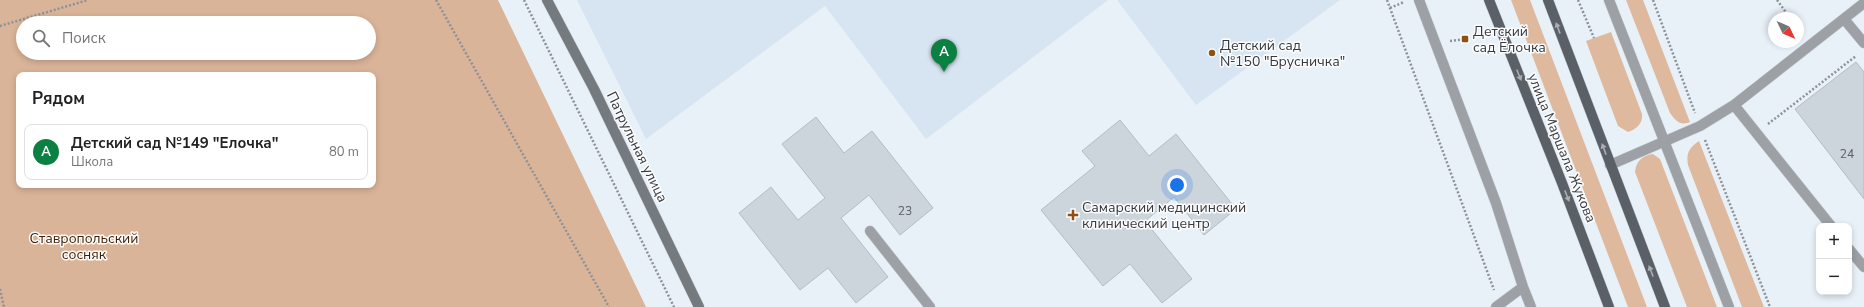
<!DOCTYPE html>
<html lang="ru">
<meta charset="utf-8">
<style>
:root{--surface:#fff;--page:#f2f2f2;--text:#222;--muted:#767676;--line:#e0e0e0;--accent:#0b8043}
body{margin:0;font-family:"Nunito Sans",sans-serif;background:var(--page);color:var(--text)}
.controls{position:absolute;right:12px;bottom:12px;display:grid;overflow:hidden;border-radius:8px;box-shadow:0 2px 6px #0003}
.controls button{width:36px;height:36px;display:grid;place-items:center;padding:0;border:0;border-bottom:1px solid var(--line);background:var(--surface);color:var(--text);font:20px sans-serif}
.compass{position:absolute;left:1768px;top:12px;width:36px;height:36px;border-radius:50%;background:var(--surface);box-shadow:0 2px 6px #0003;rotate:134deg}
.you{position:absolute;left:1177px;top:185px;width:14px;height:14px;margin:-10px;border:3px solid #fff;border-radius:50%;background:#1a73e8;box-shadow:0 0 0 6px #1a73e833}
.badge{display:grid;place-items:center;width:26px;height:26px;border-radius:50%;background:var(--accent);color:#fff;font-size:13px;font-weight:700}
.pin{position:absolute;translate:-50% -33px;filter:drop-shadow(0 1px 2px #0008)}
.pin::after{content:'';position:absolute;top:21px;width:14px;height:12px;background:inherit;clip-path:polygon(0 0,100% 0,50% 100%)}
.list{margin:0;padding:0;list-style:none}
h2{display:flex;justify-content:space-between;align-items:center;height:52px;margin:0;padding:0 16px;font-size:17px}
h2 small{font-size:13px;font-weight:400;color:var(--muted)}
.list li{display:grid;grid-template-columns:26px 1fr auto;gap:12px;align-items:center;box-sizing:border-box;height:56px;margin:0 8px 8px;padding:0 8px;border:1px solid var(--line);border-radius:8px}
.list b{display:block;font-size:15px;white-space:nowrap}
.list p{margin:0;font-size:13px;white-space:nowrap;color:var(--muted)}
.list em{font-size:13px;font-style:normal;color:var(--muted)}
.icon{flex:none;width:22px;height:22px;fill:none;stroke:currentColor;stroke-width:2;stroke-linecap:round;stroke-linejoin:round}
.map{position:relative;flex:none;width:1864px;height:307px;overflow:hidden}
.search{position:absolute;background:var(--surface);box-shadow:0 2px 6px #0003;left:16px;top:16px;width:360px;height:44px;display:flex;align-items:center;gap:10px;box-sizing:border-box;padding:0 14px;border-radius:22px;color:var(--muted);font-size:15px}
.panel{position:absolute;background:var(--surface);box-shadow:0 2px 6px #0003;left:16px;top:72px;width:360px;height:116px;border-radius:8px}
.map>svg:first-child{display:block}
.built{fill:#d7e5f2}
.green{fill:#dfb99d}
.forest{fill:#dab498;fill-rule:evenodd}
.building{fill:#ccd4dc;stroke:#b4bcc4}
.lines{fill:none;stroke-linecap:round;stroke-linejoin:round}
.lane-casing{stroke:#c5ccd3;stroke-width:11}
.street-casing{stroke:#c5ccd3;stroke-width:11}
.secondary-casing{stroke:#c5ccd3;stroke-width:11}
.primary-casing{stroke:#c5ccd3;stroke-width:11}
.path{stroke:#8d9298;stroke-width:2.5;stroke-dasharray:2 2;stroke-linecap:butt}
.lane{stroke:#9da0a4;stroke-width:10}
.street{stroke:#9da0a4;stroke-width:10}
.secondary{stroke:#757a7f;stroke-width:10}
.primary{stroke:#5a6066;stroke-width:10}
.oneway{fill:#aaaeb2}
.poi-dot{fill:#8e5015;stroke:#fbfcfe;stroke-width:1.5}
.labels{text-anchor:middle;dominant-baseline:central;stroke-width:3;stroke-linejoin:round;paint-order:stroke}
.number-label{font-size:12px;fill:#5c6065}
.poi-label{font-size:14px;fill:#373a3d;stroke:#fbfcfe;text-anchor:start}
.street-label{font-size:14px;fill:#373a3d;stroke:#fbfcfe}
.park-label{font-size:14px;fill:#421f00;stroke:#fbfcfe}
</style>
<div class="map">
<svg width="1864" height="307" viewBox="0 0 1864 307">
<rect width="100%" height="100%" fill="#e8f0f8"/>
<path class="built" d="M 577,0 L 1108,0 L 926,139 L 825,6 L 646,139 Z
M 1117,0 L 1340,0 L 1196,105 Z"/>
<path class="green" d="M 1511,0 L 1530,0 L 1647,307 L 1628,307 Z
M 1626,0 L 1643,0 L 1690,122 C 1680,126 1676,121 1670,113 Z
M 1611,32 L 1642,114 C 1643,123 1637,129 1628,132 L 1618,126 L 1586,41 Z
M 1699,141 L 1764,307 L 1742,307 L 1688,165 C 1686,153 1689,148 1699,141 Z
M 1653,154 L 1660,159 L 1717,307 L 1687,307 L 1635,172 C 1636,161 1643,155 1653,154 Z"/>
<path class="forest" d="M 0,0 L 498,0 L 646,307 L 0,307 ZM 23,23 L 369,23 L 369,53 L 23,53 ZM 19,75 L 373,75 L 373,185 L 19,185 Z"/>
<path class="building" d="M 1856,62 L 1864,72 L 1864,199 L 1795,109 Z
M 816,117 L 844,153 L 872,131 L 933,208 L 900,235 L 869,195 L 841,218 L 888,277 L 856,303 L 828,268 L 800,290 L 739,213 L 771,187 L 798,220 L 825,198 L 782,144 Z
M 1120,120 L 1149,156 L 1176,134 L 1236,209 L 1204,235 L 1174,197 L 1145,221 L 1192,279 L 1162,303 L 1130,264 L 1103,286 L 1041,210 L 1095,166 L 1082,151 Z"/>
<g class="lines">
<g class="lane-casing">
<path id="lane" d="M 1419,0 L 1496,203 L 1523,287 L 1531,307
M 1844,19 L 1864,43
M 1734,105 L 1831,226
M 1610,165 L 1700,126 L 1734,105 L 1864,3
M 870,231 L 930,307
M 1849,249 L 1864,267
M 1496,307 L 1523,287"/>
</g>
<g class="street-casing">
<path id="street" d="M 1609,0 L 1729,307"/>
</g>
<g class="secondary-casing">
<path id="secondary" d="M 547,0 L 594,89 L 699,307"/>
</g>
<g class="primary-casing">
<path id="primary" d="M 1489,0 L 1562,183 L 1609,307
M 1548,0 L 1665,307"/>
</g>
<path class="path" d="M 436,0 L 609,307
M 524,0 L 674,307
M 1387,0 L 1494,290
M 1578,0 L 1594,38
M 1653,0 L 1695,113
M 1777,0 L 1790,18
M 1390,8 L 1404,2
M 0,26 L 88,0
M 1450,41 L 1465,39
M 1768,124 L 1856,56
M 1705,140 L 1770,307
M 0,289 L 4,307"/>
<use href="#lane" class="lane"/>
<use href="#street" class="street"/>
<use href="#secondary" class="secondary"/>
<use href="#primary" class="primary"/>
</g>
<defs><path id="oneway-solid" d="M-6-.8H1V-3.2L6.5 0L1 3.2V.8H-6Z"/></defs>
<g class="oneway">
<use href="#oneway-solid" transform="translate(1558 28) rotate(-110)"/>
<use href="#oneway-solid" transform="translate(1519 75) rotate(68)"/>
<use href="#oneway-solid" transform="translate(1604 149) rotate(-110)"/>
<use href="#oneway-solid" transform="translate(1567 196) rotate(69)"/>
<use href="#oneway-solid" transform="translate(1651 271) rotate(-111)"/>
</g>
<g class="poi-dot">
<rect x="1461" y="35" width="8" height="8" rx="2"/>
<circle cx="1212" cy="53" r="4"/>
<path d="M1071 209h4v4h4v4h-4v4h-4v-4h-4v-4h4z"/>
</g>
<g class="labels">
<g class="number-label">
<text x="1847" y="154">24</text>
<text x="905" y="211">23</text>
</g>
<g class="poi-label">
<text x="1473" y="31">Детский<tspan x="1473" dy="16">сад Ёлочка</tspan></text>
<text x="1220" y="45">Детский сад<tspan x="1220" dy="16">№150 "Брусничка"</tspan></text>
<text x="1082" y="207">Самарский медицинский<tspan x="1082" dy="16">клинический центр</tspan></text>
</g>
<g class="street-label">
<text transform="translate(637 147) rotate(64)">Патрульная улица</text>
<text transform="translate(1562 148) rotate(68)">улица Маршала Жукова</text>
</g>
<g class="park-label">
<text x="84" y="238">Ставропольский<tspan x="84" dy="16">сосняк</tspan></text>
</g>
</g>
</svg>
<div class="controls">
<button>+</button>
<button>−</button>
</div>
<svg class="compass" viewBox="-18 -18 36 36"><path d="M0-13l5 13h-10z" fill="#e53935"/><path d="M0 13l5-13h-10z" fill="#767676"/></svg>
<div class="you"></div>
<div class="pin badge" style="left:944px;top:72px">A</div>
<div class="search"><svg class="icon" aria-label="search" viewBox="0 0 24 24"><circle cx="10" cy="10" r="6"/><path d="M15 15l6 6"/></svg>Поиск</div>
<section class="panel">
<h2>Рядом<small></small></h2>
<ul class="list">
<li><span class="badge">A</span><div><b>Детский сад №149 &quot;Елочка&quot;</b><p>Школа</p></div><em>80 m</em></li>
</ul>
</section>
</div>
